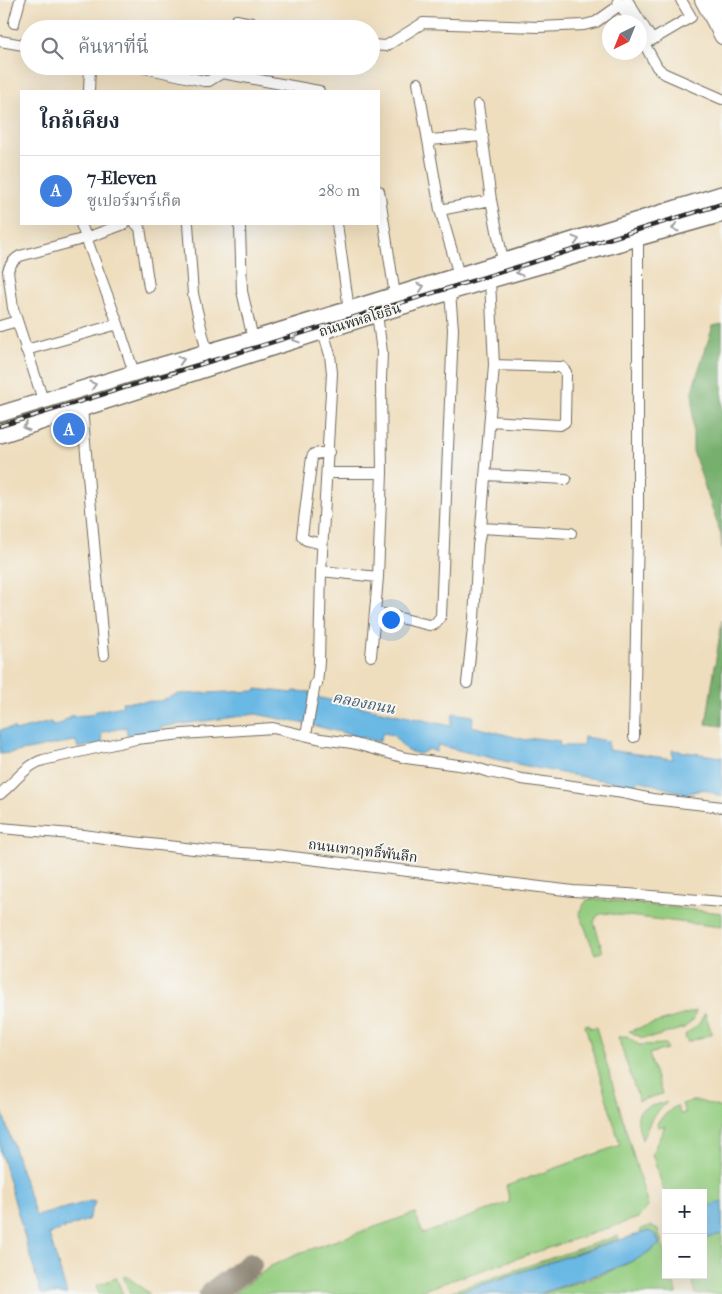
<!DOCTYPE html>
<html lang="th">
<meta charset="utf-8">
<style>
:root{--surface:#fff;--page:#f2f2f3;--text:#1f2937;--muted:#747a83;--line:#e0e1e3;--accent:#0b8043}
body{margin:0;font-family:"IM FELL French Canon","Noto Serif Thai",serif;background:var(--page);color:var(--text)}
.controls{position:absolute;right:15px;bottom:15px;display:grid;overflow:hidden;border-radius:0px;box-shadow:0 5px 20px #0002}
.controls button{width:45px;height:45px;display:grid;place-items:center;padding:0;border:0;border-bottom:1px solid var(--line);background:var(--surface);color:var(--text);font:25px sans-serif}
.compass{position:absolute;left:602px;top:15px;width:45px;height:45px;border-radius:50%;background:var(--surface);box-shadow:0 5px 20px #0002;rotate:223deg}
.you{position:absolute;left:390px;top:619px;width:18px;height:18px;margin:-12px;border:4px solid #fff;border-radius:50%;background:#1a73e8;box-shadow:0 0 0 8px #1a73e833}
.badge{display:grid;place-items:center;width:32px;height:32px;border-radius:50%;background:var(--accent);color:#fff;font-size:16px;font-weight:700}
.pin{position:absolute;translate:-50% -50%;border:2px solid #fff;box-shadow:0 1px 5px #0006}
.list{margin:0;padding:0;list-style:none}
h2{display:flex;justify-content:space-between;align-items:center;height:65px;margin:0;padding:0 20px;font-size:21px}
h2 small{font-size:16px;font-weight:400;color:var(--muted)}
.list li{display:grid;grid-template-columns:32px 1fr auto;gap:15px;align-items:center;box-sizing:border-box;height:70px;padding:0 20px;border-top:1px solid var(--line)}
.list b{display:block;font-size:19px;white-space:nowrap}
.list p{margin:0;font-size:16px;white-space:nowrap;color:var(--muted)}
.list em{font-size:16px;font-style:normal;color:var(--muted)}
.icon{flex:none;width:28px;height:28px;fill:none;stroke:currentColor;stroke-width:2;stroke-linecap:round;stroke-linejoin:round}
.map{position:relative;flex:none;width:722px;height:1294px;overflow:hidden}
.search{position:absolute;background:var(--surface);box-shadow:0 5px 20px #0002;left:20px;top:20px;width:360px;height:55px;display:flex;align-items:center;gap:12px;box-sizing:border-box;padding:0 18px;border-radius:28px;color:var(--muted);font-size:19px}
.panel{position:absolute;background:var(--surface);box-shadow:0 5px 20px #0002;left:20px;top:90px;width:360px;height:135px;border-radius:0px}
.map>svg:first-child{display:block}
.green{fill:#94cd80;stroke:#607c56}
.forest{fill:#77b06e;stroke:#516e4c}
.water{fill:#6bb8e4;stroke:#4b7288}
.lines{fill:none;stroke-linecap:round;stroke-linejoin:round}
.taxiway{stroke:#8d8474;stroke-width:24}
.street-casing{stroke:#706a5e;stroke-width:12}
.secondary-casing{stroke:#706a5e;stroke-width:16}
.primary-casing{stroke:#706a5e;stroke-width:18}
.street{stroke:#fff;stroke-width:10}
.secondary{stroke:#fff;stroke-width:14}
.primary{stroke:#fff;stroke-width:15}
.rail-casing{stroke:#2b2b2b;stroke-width:4.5}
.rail{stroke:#f6f6f2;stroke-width:2.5;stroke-dasharray:8;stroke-linecap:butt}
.oneway{stroke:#a0a0a0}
.labels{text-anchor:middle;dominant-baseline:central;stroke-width:4;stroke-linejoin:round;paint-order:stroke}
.street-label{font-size:14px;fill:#2b2b2b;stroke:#f6f6f2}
.water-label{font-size:15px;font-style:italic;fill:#415c6c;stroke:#f6f6f2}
</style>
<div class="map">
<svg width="722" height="1294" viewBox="0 0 722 1294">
<rect width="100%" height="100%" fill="#f6f6f2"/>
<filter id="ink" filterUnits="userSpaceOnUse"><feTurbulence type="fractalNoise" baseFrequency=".02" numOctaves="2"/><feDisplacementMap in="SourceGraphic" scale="10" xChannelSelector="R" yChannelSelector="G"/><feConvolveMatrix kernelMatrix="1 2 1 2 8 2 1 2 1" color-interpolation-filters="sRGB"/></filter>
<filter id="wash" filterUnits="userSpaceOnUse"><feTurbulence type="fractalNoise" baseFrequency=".0096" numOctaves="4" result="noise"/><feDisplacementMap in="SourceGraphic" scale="20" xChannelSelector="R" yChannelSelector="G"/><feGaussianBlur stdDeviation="1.12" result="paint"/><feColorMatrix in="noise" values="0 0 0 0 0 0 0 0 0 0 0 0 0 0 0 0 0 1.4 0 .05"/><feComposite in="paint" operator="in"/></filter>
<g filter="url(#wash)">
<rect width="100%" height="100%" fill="#efdebe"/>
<path class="green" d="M 594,899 L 722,913 L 722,927 L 603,913 L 597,916 L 594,922 L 603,952 L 595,954 L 579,912 L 587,900 Z
M 696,1011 L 693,1020 L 684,1028 L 654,1037 L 642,1038 L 629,1031 Z
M 705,1013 L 712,1034 L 687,1042 L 685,1035 L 699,1024 Z
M 589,1024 L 590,1028 L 596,1027 L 648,1206 L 645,1211 L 638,1218 L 411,1294 L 233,1294 L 271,1266 L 300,1253 L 415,1213 L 423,1234 L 510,1202 L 506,1186 L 620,1145 L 587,1032 L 585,1025 Z
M 627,1036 L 639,1045 L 666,1044 L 667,1049 L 649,1054 L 662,1094 L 639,1101 L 618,1037 Z
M 691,1101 L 699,1101 L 722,1108 L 722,1294 L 696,1294 L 690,1275 L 703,1275 L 703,1193 L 666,1193 L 666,1197 L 652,1154 L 665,1126 L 658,1127 L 657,1124 L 660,1119 L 674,1107 L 677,1106 L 680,1114 L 685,1113 L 682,1104 Z
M 667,1102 L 653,1116 L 642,1140 C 633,1107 637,1110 667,1102 Z
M 651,1226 L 658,1230 L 666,1256 L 666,1275 L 671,1275 L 677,1294 L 541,1294 C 583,1280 624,1271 660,1244 L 656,1235 L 649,1231 L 641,1233 L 640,1229 Z
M 617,1236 L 618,1239 L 452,1294 L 443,1294 Z
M 124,1276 L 126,1276 L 150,1294 L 130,1294 L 124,1278 Z
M 116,1278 L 123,1294 L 99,1294 L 96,1286 Z"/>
<path class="forest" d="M 722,324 L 722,551 L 721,535 L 693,451 L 693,387 L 713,326 Z
M 722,620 L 722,726 L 706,724 Z"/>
<path class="water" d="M 256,689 L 293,693 L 294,691 L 310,692 L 311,696 L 451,726 L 453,713 L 473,716 L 472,726 L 526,740 L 536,738 L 559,741 L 560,746 L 583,746 L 584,737 L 608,741 L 608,750 L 673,759 L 672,750 L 722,757 L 722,797 L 704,789 L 686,794 L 638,780 L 636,785 C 569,776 503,762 438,745 L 436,752 L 429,749 L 420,754 L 407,751 L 393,735 L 383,733 L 379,742 L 316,726 L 256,714 L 161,727 L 160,732 L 127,735 L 126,727 L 101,733 L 103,743 L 78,748 L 76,741 C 50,744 26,752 0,754 L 0,730 L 14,728 L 15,731 L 51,722 L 52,726 L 63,723 L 66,719 L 70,719 L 70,716 L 90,715 L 97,711 L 123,706 L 122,702 L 160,701 L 179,694 L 256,691 Z
M 0,1105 L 36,1216 L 91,1201 L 95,1202 L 88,1220 L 49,1234 L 67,1294 L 41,1294 L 0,1150 Z
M 722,1201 L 722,1234 L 703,1239 L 703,1208 Z
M 649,1231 L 656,1235 L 660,1244 L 639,1258 L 613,1269 L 538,1294 L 454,1294 L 606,1244 Z"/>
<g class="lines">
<path class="taxiway" d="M 211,1294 L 250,1265"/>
</g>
</g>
<g filter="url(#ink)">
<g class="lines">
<g class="street-casing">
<path id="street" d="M 627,0 L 652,40 L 691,17 L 681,0
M 618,1 L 631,22
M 14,23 L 20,0
M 234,29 L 236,20 L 283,29
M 640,36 L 657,67 L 663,73 L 722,99
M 0,41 L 29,46
M 371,45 L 386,46 L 423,23 L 538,27 L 584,25 L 596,22 L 620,5
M 136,66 L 204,81 L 209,81 L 222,73 L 224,66
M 222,73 L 319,91
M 418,83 L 440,210 L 459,275
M 89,91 L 90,66
M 478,105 L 491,200 L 503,261
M 429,140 L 483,136
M 379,191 L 395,295
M 440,210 L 491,200
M 81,224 L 118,324 L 134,373
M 136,224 L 140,228 L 149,287
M 188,224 L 193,294 L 207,352
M 238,224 L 240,228 L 242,291 L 253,339
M 337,224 L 349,310
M 377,314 L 382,352 L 381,379 L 382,473 L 378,577 L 375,612 L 429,625 L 435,624 L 441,616 L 453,329 L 450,293
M 0,326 L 17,321
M 323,331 L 330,355 L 332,373 L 321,571 L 378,577
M 26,350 L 118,324
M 43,400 L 13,308 L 8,271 C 10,264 13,260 20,256 L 86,238 L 124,224
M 82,408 L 104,655
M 490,421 L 560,425 L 565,422 L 565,419 L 566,372 L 562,367 L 559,367 L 494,365
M 327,473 L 382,473
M 485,475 L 566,479
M 481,528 L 571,533
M 322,544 L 306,540 L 302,536 L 312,457 L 314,454 L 329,452
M 371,656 L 375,612
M 467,683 L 474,619 L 478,545 L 481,528 L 494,365 L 490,280
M 317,684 L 319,662 L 321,571
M 306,735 L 315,684
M 634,737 L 638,528 L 638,239
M 0,794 C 14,783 26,765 43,760 L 136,739 L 182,734 L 273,728 L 321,739 L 352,743 L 406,758 L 473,767 L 489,772 L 522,779 L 623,793 L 652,799 L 722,807
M 0,828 L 84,835 L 124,841 L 211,851 L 276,855 L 573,891 L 628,894 L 722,902"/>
</g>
<g class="secondary-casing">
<path id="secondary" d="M 702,0 L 722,37
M 716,0 L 722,13"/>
</g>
<g class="primary-casing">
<path id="primary" d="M 0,414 L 134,373 L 253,339 L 722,194
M 0,435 L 377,314 L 490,280 L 722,214"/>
</g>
<use href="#street" class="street"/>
<use href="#secondary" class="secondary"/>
<use href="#primary" class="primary"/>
<g class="rail-casing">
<path id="rail" d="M 0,426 L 722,204"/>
</g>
<use href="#rail" class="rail"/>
</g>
<defs><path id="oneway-chevron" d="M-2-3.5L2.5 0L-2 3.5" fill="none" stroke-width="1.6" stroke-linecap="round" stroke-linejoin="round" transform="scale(1.25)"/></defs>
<g class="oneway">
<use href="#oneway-chevron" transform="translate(675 228) rotate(163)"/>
<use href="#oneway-chevron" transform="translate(576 240) rotate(-16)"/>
<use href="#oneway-chevron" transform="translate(519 272) rotate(165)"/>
<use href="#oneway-chevron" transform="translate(421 287) rotate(-18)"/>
<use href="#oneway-chevron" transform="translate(296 339) rotate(162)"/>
<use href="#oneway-chevron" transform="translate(181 360) rotate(-16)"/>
<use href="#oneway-chevron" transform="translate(93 385) rotate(-17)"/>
<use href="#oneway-chevron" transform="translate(26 427) rotate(163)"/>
</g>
</g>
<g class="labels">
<g class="street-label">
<text transform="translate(360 320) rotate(-17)">ถนนพหลโยธิน</text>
<text transform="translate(363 851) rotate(7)">ถนนเทวฤทธิ์พันลึก</text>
</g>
<g class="water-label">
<text transform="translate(364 703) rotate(11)">คลองถนน</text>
</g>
</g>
</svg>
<div class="controls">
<button>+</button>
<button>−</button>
</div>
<svg class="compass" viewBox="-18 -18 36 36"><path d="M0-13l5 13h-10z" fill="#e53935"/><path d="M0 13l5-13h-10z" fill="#747a83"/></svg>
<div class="you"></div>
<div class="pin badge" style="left:69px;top:429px;background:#3f7fe0">A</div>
<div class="search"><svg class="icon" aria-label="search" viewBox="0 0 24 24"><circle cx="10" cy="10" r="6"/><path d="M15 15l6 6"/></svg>ค้นหาที่นี่</div>
<section class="panel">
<h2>ใกล้เคียง<small></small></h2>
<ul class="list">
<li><span class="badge" style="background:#3f7fe0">A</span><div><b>7-Eleven</b><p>ซูเปอร์มาร์เก็ต</p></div><em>280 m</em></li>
</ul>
</section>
</div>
